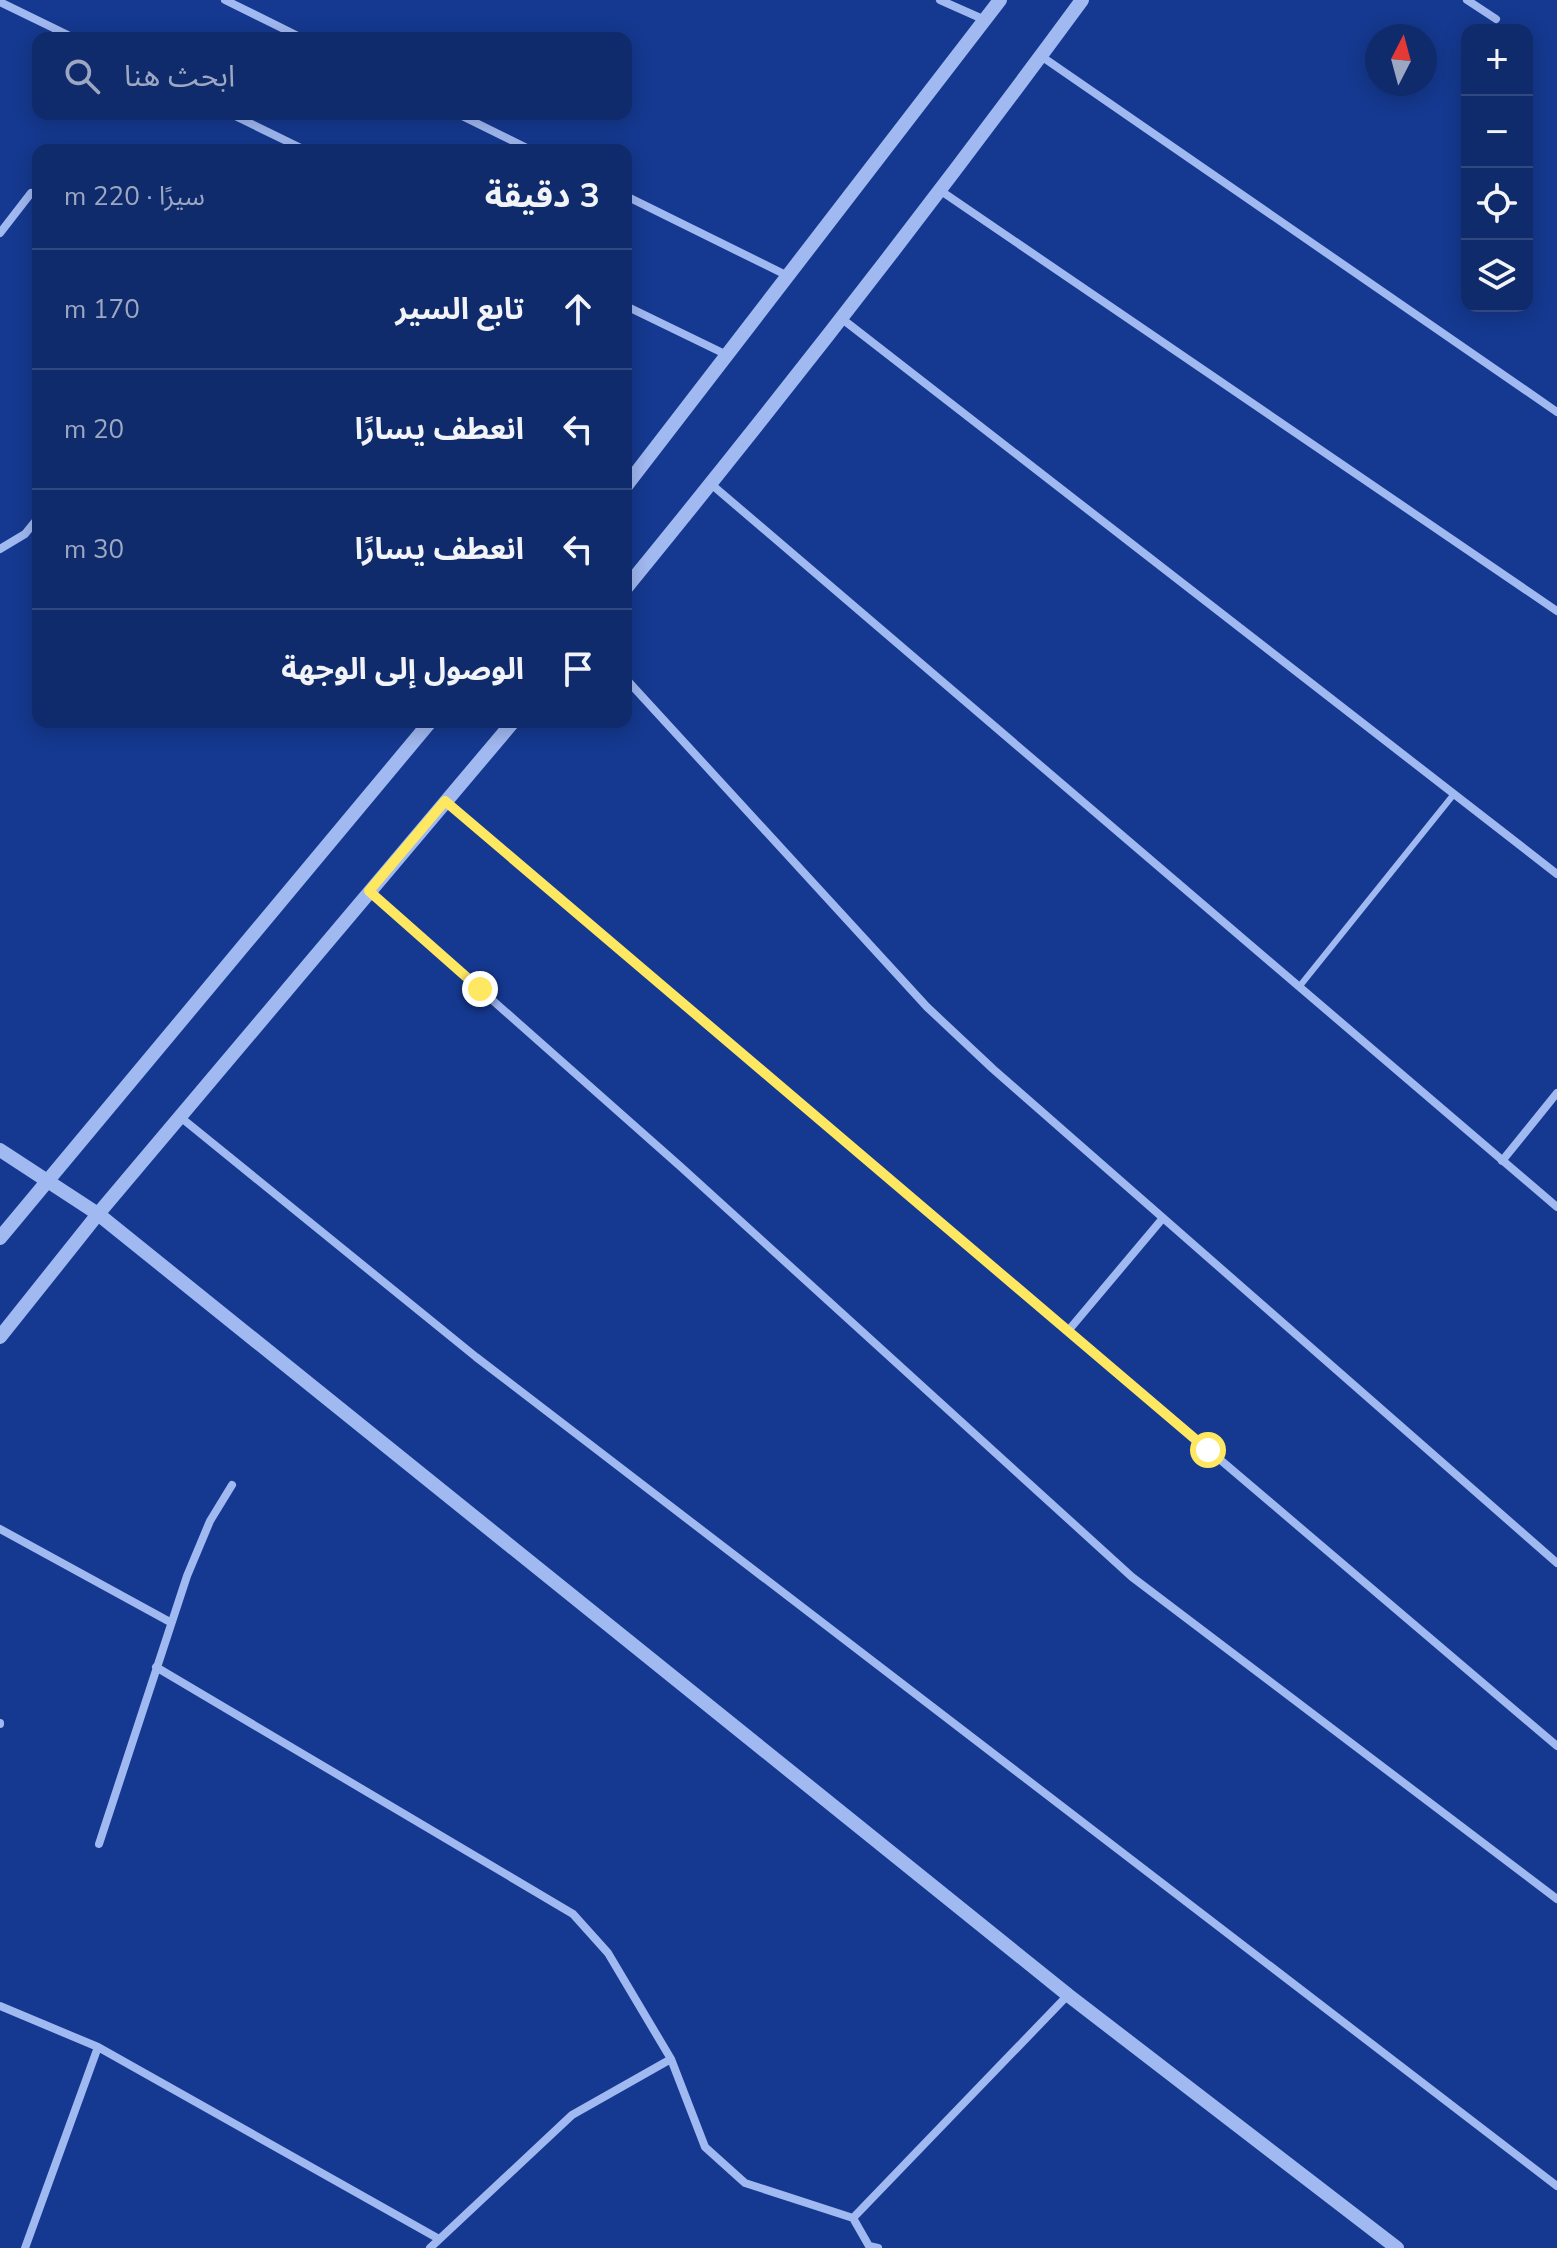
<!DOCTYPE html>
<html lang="ar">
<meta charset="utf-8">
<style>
:root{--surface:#102b6c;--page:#1e3774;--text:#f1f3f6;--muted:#9ca7c2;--line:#30477f}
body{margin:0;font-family:"Nunito Sans","Noto Sans Arabic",sans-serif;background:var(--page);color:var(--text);direction:rtl}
.controls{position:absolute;right:24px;top:24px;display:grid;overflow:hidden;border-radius:16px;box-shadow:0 4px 20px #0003}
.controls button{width:72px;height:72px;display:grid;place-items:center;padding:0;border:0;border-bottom:2px solid var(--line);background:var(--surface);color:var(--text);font:40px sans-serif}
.compass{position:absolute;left:1365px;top:24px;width:72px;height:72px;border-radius:50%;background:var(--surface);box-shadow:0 4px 20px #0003;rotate:6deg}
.stop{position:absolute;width:24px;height:24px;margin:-18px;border:6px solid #ffe861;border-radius:50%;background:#fff}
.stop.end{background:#ffe861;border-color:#fff;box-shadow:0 2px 8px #0008}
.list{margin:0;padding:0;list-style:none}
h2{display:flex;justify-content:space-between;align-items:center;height:104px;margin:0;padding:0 32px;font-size:34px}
h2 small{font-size:26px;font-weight:400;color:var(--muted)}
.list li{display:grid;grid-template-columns:52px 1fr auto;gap:24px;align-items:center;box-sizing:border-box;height:120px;padding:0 32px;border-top:2px solid var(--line)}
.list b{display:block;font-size:30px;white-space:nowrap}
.list em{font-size:26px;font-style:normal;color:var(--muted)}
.icon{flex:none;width:44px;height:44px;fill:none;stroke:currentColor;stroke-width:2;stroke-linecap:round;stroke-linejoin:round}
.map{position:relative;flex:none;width:1557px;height:2248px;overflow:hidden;direction:ltr}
.search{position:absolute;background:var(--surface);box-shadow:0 4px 20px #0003;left:32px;top:32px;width:600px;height:88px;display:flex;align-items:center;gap:20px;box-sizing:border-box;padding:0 28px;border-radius:16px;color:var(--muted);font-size:30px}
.panel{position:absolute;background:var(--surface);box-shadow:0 4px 20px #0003;left:32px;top:144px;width:600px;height:584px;border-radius:16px;direction:rtl}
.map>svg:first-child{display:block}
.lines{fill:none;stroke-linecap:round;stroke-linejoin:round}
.service{stroke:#a1b9f1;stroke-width:6}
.minor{stroke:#a1b9f1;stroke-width:8}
.tertiary{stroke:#a1b9f1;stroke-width:14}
.route{stroke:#ffe861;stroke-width:10}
</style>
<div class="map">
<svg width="1557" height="2248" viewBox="0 0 1557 2248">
<rect width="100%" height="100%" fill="#153990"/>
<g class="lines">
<path class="service" d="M 1299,987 L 1454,794"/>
<path class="minor" d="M 225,0 L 302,38
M 940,0 L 985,20
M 1467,0 L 1496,19
M 0,2 L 74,38
M 1041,56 L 1557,412
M 231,114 L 305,150
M 458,114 L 531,150
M 941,191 L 1557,611
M 626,196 L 788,276
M 0,233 L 31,193
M 626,306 L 727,355
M 841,318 L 1557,874
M 711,484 L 1557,1207
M 0,549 L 25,534 L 38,518
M 626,679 L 927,1007 L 993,1069 L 1557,1563
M 413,722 L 424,729
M 445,801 L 1557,1746
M 369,891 L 681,1167 L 1132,1577 L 1557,1899
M 179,1116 L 476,1357 L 1557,2186
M 1502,1161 L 1557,1093
M 1068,1331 L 1163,1218
M 0,1529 L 170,1622
M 156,1667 L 573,1914 L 608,1953 L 671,2059 L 705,2147 L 745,2183 L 853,2218 L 869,2246 L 878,2248
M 0,1724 L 0,1723
M 99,1844 L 187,1576 L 210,1521 L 232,1485
M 0,2006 L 98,2047 L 439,2239
M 853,2218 L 1068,1995
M 25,2248 L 98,2047
M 430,2248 L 572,2115 L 671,2059"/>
<path class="tertiary" d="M 626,486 L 1000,0
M 626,588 C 783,396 935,200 1082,0
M 0,1150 L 98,1214 L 1068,1995 L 1397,2248
M 0,1238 L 430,722
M 0,1337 L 98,1214 L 513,722"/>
</g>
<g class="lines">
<path class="route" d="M 480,989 L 369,891 L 445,801 L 1208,1450"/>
</g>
</svg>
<div class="controls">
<button>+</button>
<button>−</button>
<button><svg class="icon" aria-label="locate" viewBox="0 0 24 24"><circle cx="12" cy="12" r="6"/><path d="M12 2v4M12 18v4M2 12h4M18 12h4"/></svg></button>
<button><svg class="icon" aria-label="layers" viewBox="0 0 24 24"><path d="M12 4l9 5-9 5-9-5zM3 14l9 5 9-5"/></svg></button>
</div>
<svg class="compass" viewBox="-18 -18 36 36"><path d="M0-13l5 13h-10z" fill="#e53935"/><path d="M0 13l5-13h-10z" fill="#9ca7c2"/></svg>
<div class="stop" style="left:1208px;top:1450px"></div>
<div class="stop end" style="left:480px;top:989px"></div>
<div class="search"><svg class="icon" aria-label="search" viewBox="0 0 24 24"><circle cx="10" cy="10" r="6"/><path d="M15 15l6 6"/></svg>ابحث هنا</div>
<section class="panel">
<h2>3 دقيقة<small>سيرًا · 220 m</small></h2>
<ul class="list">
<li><svg class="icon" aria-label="ahead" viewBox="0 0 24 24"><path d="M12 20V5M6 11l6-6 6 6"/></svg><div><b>تابع السير</b></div><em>170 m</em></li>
<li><svg class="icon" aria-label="left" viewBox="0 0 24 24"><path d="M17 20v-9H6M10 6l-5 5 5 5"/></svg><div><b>انعطف يسارًا</b></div><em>20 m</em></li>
<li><svg class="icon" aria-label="left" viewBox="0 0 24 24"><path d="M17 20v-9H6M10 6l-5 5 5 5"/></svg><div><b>انعطف يسارًا</b></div><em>30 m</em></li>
<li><svg class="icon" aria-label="arrive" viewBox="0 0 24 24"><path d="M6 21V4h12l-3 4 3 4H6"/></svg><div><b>الوصول إلى الوجهة</b></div></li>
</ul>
</section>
</div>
